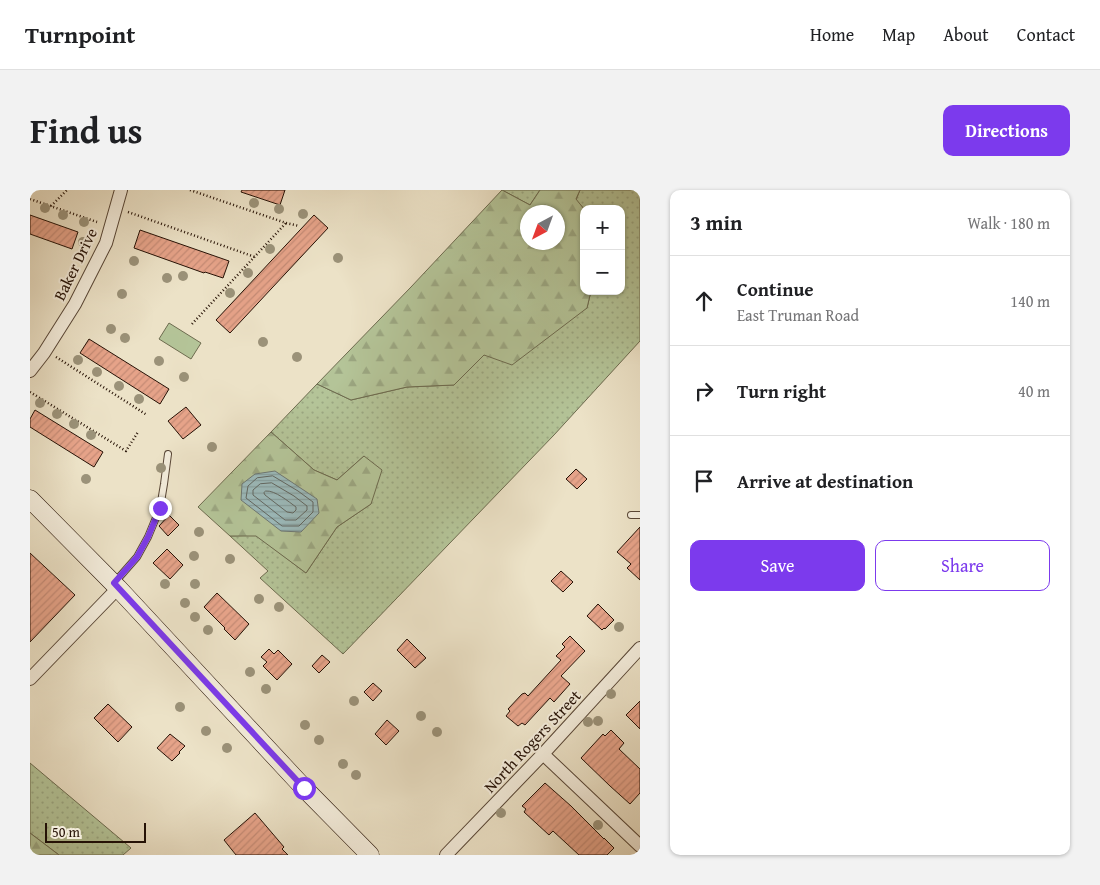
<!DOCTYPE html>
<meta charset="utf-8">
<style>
:root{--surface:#fff;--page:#f2f2f2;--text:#202124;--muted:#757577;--line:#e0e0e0;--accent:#7c3aed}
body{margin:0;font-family:"Gentium Book Plus",serif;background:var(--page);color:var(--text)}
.controls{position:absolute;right:15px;top:15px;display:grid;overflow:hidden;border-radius:10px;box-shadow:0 1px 4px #0004}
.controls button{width:45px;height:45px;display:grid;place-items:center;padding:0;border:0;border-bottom:1px solid var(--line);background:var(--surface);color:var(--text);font:25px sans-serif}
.compass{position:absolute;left:490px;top:15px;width:45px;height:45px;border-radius:50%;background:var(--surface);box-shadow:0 1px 4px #0004;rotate:221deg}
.scale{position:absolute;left:15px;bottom:12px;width:101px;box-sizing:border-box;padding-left:5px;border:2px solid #261206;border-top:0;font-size:14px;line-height:18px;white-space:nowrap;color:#261206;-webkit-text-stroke:4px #f3ecdb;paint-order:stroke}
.stop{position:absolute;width:15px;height:15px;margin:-11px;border:4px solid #7c3aed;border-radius:50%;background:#fff}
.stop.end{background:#7c3aed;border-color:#fff;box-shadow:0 1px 5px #0008}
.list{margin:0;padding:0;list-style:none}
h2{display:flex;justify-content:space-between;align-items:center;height:65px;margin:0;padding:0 20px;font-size:21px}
h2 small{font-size:16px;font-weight:400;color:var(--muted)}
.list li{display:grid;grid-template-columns:32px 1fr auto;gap:15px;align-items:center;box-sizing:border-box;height:90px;padding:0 20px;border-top:1px solid var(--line)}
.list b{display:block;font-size:19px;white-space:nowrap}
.list p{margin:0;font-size:16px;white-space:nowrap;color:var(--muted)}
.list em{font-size:16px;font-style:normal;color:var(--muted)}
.actions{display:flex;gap:10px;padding:15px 20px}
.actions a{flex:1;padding:11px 0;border:1px solid var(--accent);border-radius:10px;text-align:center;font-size:18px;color:var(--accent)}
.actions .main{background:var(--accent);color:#fff}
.icon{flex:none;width:28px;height:28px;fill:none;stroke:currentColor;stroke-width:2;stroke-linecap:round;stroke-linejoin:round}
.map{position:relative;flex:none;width:610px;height:665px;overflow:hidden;border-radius:10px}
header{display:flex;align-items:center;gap:30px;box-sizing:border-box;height:70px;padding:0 25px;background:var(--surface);border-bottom:1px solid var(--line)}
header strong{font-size:24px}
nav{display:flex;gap:28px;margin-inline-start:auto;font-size:18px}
.intro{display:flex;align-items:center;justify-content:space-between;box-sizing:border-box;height:120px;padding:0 30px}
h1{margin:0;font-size:35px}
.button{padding:12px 22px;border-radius:10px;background:var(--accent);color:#fff;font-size:18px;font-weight:700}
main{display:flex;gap:30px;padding:0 30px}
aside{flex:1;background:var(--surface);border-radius:10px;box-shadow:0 1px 4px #0004}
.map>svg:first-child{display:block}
.grass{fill:url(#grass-dots);stroke:#6d6b4f}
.forest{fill:url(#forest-firs);stroke:#6d6b4f;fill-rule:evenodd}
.green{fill:#b4c498;stroke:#6d6b4f}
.water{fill:url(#water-rules);stroke:#6d7874}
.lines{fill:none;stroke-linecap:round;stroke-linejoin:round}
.shore{stroke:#616762;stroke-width:1}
.building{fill:url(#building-hatch);stroke:#261206}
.lane-casing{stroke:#584636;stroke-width:8}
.street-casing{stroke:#584636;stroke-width:14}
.secondary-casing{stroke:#261206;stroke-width:19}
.path{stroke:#261206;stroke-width:2.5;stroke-dasharray:1 2.5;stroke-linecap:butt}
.lane{stroke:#f3ecdb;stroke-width:6}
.street{stroke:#f3ecdb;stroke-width:12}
.secondary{stroke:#f3ecdb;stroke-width:18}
.tree{fill:#9b9279}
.route{stroke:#7c3aed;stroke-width:6}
.labels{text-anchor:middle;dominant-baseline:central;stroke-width:4;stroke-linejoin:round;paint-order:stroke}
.street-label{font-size:16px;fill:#261206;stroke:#f3ecdb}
</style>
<header>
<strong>Turnpoint</strong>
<nav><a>Home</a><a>Map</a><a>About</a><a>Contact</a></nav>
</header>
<div class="intro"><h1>Find us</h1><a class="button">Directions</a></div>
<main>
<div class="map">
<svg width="610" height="665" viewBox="0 0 610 665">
<defs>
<pattern id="grass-dots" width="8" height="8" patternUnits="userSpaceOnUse" patternTransform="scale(1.25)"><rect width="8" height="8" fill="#b4c498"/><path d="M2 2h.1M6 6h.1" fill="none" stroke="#9ba782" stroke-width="1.8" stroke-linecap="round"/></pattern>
<pattern id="forest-firs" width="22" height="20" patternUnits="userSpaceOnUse" patternTransform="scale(1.25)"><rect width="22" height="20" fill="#b4c498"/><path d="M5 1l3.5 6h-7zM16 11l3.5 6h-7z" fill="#9ba782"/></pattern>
<pattern id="water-rules" width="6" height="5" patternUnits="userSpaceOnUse" patternTransform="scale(1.25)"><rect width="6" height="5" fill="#9cbcbe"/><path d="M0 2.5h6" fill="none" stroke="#86a1a2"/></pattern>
<pattern id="building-hatch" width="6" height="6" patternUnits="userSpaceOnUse" patternTransform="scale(1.25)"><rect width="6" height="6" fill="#e6a389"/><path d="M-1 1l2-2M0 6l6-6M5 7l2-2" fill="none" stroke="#c58b75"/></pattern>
</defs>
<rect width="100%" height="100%" fill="#ece2c7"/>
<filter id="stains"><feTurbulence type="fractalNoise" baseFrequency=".004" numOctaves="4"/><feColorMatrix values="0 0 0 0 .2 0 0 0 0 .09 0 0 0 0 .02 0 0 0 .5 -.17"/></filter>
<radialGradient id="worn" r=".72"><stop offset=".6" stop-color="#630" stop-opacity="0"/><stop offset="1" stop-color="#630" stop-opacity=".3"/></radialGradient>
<path class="grass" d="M 472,0 L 510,0 L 500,15 Z
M 550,0 L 610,0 L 610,151 L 524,245 L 313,464 L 230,388 L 238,381 L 200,346 L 226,345 L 276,383 L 307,337 L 341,314 L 334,266 L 307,290 L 284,280 L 241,242 L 287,194 L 321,210 L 377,197 L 424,195 L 454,165 L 557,118 L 561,101 L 591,101 L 591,19 L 554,19 L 546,10 Z
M 0,573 L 101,658 L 93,665 L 29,665 L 0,643 Z"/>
<path class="forest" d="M 472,0 L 500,15 L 510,0 L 550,0 L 546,9 L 554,19 L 554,101 L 561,101 L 557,118 L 482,175 L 454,165 L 424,195 L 377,197 L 321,210 L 287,194 L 381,97 ZM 528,22 L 528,52 L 498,52 L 498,22 Z
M 241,242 L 284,280 L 307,290 L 334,266 L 352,280 L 341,314 L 307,337 L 276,383 L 226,346 L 200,346 L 168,317 Z
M 0,643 L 29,665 L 0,665 Z"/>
<path class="green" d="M 139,133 L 171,153 L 161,169 L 129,149 Z"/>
<path class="water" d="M 245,281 L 287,309 L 289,323 L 271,342 L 251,341 L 211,310 L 212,294 L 225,284 Z"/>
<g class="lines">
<path class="shore" d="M 243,286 L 268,301 L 283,312 L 283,322 L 269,336 L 252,336 L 216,308 L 218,296 L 227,288 Z
M 242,293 L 264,306 L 277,316 L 277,320 L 266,330 L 255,330 L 223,305 L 223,300 L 230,294 Z
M 236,301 C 245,300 259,312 266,317 L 266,320 L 263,323 L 257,322 L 235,305 L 234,303 Z"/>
</g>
<path class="building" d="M 212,0 L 255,0 L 250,15 L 211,2 Z
M 0,25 L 48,42 L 42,59 L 0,44 Z
M 284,25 L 298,38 L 200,143 L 186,130 Z
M 110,40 L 199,71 L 193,88 L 175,82 L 174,83 L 104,58 Z
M 59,149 L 139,199 L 130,214 L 50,163 Z
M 156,217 L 171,235 L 153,249 L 138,231 Z
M 5,220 L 73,262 L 64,277 L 0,237 L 0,229 Z
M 546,279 L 557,289 L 547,299 L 536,289 Z
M 139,325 L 149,335 L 138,346 L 129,336 Z
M 610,337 L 610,390 L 597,378 L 601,374 L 587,362 Z
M 137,359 L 153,375 L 140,389 L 123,373 Z
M 0,363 L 45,405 L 0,452 Z
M 531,381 L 543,392 L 533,402 L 521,391 Z
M 187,403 L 219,434 L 205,450 L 194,439 L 195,438 L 174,417 Z
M 568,414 L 584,430 L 575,439 L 574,438 L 572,440 L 557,426 Z
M 540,446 L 555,461 L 531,486 L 540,494 L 524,512 L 520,508 L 495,535 L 492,533 L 488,536 L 476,526 L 480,521 L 478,519 L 492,504 L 495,503 L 498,506 L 531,470 L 526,466 L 535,457 L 532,454 Z
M 377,449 L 396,468 L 385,478 L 367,460 Z
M 239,459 L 244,464 L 248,460 L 262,474 L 247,490 L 233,476 L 237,472 L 231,467 Z
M 292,465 L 300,472 L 289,483 L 282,476 Z
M 343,493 L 352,501 L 343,511 L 334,502 Z
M 610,511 L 610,539 L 596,525 Z
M 78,514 L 102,537 L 88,552 L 64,528 Z
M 357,530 L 369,541 L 356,555 L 345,544 Z
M 581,540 L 594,553 L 589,559 L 610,579 L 610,603 L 600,614 L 580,596 L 551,568 L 573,544 L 575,546 Z
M 140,544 L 155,556 L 149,562 L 150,563 L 142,571 L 127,558 Z
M 515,593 L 541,616 L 574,649 L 574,648 L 584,658 L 577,665 L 549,665 L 523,641 L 519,645 L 494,622 L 496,619 L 492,616 Z
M 225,623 L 254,657 L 252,659 L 258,665 L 206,665 L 194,650 Z"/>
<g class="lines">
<g class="lane-casing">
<path id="lane" d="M 601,325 L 610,325
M 85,392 L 107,367 L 118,347 L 130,318 L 134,294 L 138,264"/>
</g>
<g class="street-casing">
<path id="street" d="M 0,181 L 14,163 L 45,114 L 76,53 L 91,0
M 0,489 L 88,398
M 513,564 L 610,656
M 416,665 L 513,564 L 610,458"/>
</g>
<g class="secondary-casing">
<path id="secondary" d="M 0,309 L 88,398 L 274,598 L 340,665"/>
</g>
<path class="path" d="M 160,0 L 256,33 L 269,36
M 0,9 L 67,32
M 21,16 L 37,0
M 98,22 L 225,67
M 162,134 L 256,33
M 26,167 L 117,225
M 0,202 L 96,261 L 108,242"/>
<use href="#lane" class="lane"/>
<use href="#street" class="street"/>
<use href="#secondary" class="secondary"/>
</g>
<g class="tree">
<circle cx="224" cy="13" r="5"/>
<circle cx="15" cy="18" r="5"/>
<circle cx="249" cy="19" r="5"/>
<circle cx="273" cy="24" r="5"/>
<circle cx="33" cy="25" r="5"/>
<circle cx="54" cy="32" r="5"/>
<circle cx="53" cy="52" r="5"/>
<circle cx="240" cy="59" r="5"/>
<circle cx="308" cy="68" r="5"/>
<circle cx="104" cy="71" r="5"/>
<circle cx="218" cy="83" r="5"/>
<circle cx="153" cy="86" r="5"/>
<circle cx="137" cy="88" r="5"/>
<circle cx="200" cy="103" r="5"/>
<circle cx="92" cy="104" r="5"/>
<circle cx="81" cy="139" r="5"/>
<circle cx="95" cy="148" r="5"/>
<circle cx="233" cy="152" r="5"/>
<circle cx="267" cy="167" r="5"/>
<circle cx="48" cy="170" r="5"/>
<circle cx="129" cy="171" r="5"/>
<circle cx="67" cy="182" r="5"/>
<circle cx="154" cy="187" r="5"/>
<circle cx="89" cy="196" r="5"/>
<circle cx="109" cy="209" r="5"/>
<circle cx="10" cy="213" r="5"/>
<circle cx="27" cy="224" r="5"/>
<circle cx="44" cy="234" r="5"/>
<circle cx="61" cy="245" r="5"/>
<circle cx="182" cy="257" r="5"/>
<circle cx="131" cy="278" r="5"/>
<circle cx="56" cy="289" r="5"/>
<circle cx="169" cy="342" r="5"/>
<circle cx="164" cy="366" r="5"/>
<circle cx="200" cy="369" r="5"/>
<circle cx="135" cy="394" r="5"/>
<circle cx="165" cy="394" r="5"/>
<circle cx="229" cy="409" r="5"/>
<circle cx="155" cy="413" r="5"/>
<circle cx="249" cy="417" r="5"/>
<circle cx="165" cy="427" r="5"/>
<circle cx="589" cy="437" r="5"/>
<circle cx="178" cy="440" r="5"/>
<circle cx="220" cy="482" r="5"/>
<circle cx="236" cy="499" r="5"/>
<circle cx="581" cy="504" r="5"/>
<circle cx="324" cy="511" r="5"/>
<circle cx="150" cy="517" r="5"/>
<circle cx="391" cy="526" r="5"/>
<circle cx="568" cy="531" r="5"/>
<circle cx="558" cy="532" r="5"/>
<circle cx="275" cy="535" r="5"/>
<circle cx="176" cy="541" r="5"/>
<circle cx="407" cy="542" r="5"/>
<circle cx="289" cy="550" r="5"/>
<circle cx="197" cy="558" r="5"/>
<circle cx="313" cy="574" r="5"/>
<circle cx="326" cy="585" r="5"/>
<circle cx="471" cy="623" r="5"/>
<circle cx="568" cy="635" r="5"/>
</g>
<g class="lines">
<path class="route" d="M 130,318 L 118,347 L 107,367 L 84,393 L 274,598"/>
</g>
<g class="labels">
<g class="street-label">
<text transform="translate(45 74) rotate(-64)">Baker Drive</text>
<text transform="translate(502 551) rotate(-47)">North Rogers Street</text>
</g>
</g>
<rect width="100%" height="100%" filter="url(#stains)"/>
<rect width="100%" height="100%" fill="url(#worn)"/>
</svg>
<div class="controls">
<button>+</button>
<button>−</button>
</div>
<svg class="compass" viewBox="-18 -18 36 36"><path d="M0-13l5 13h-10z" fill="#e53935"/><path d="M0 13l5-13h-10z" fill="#757577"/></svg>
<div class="scale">50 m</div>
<div class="stop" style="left:274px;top:598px"></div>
<div class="stop end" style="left:130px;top:318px"></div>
</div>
<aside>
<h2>3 min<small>Walk · 180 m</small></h2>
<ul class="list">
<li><svg class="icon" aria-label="ahead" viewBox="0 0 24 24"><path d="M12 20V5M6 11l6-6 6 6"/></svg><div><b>Continue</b><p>East Truman Road</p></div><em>140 m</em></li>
<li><svg class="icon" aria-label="right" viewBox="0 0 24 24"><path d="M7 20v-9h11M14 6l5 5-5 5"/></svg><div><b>Turn right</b></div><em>40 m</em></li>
<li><svg class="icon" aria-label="arrive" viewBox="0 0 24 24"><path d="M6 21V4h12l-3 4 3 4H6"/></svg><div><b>Arrive at destination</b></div></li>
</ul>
<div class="actions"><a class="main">Save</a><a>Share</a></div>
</aside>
</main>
